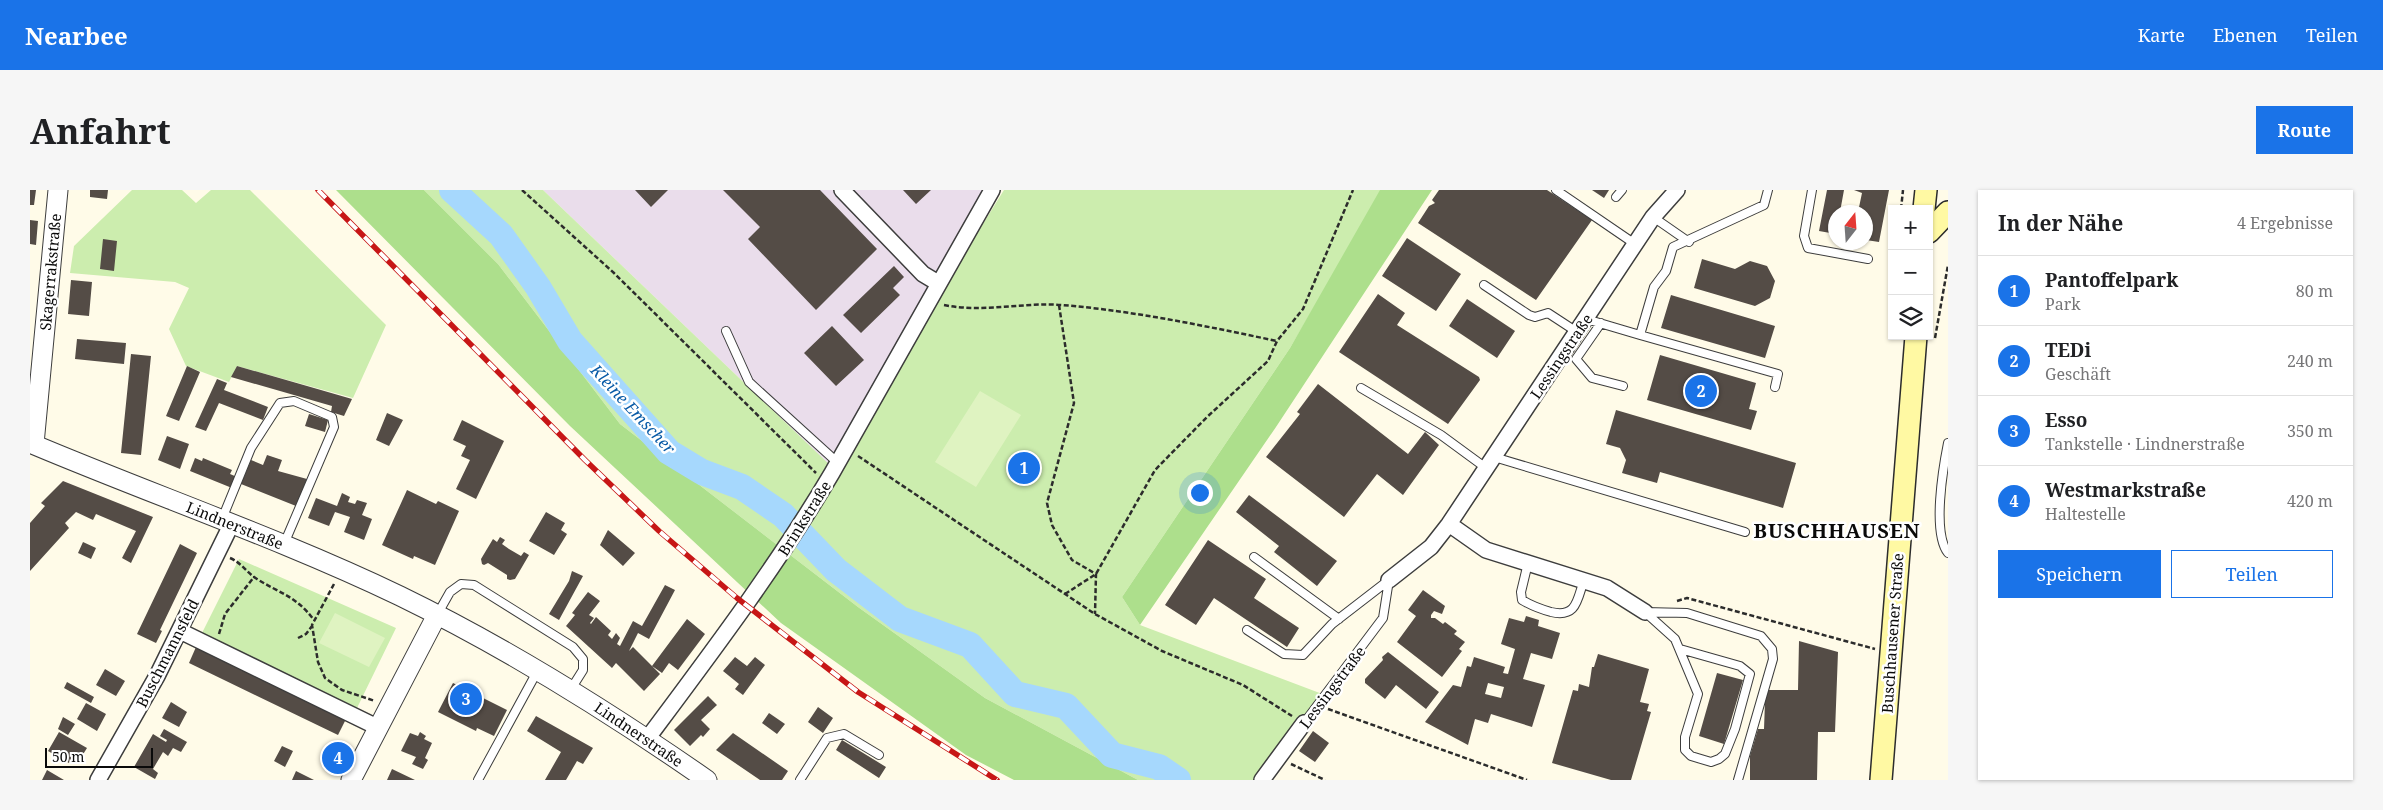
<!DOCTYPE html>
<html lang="de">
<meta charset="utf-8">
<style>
:root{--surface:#fff;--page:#f6f6f6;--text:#202124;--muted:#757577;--line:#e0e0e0;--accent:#1a73e8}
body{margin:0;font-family:"Noto Serif",serif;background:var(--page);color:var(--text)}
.controls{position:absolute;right:15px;top:15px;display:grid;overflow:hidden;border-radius:0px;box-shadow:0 1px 4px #0004}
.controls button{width:45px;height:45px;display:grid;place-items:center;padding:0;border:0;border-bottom:1px solid var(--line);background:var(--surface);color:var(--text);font:25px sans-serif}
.compass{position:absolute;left:1798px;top:15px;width:45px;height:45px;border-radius:50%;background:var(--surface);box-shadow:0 1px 4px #0004;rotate:17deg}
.scale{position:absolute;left:15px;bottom:12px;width:108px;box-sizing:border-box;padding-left:5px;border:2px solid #0a0a0a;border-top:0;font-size:14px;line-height:18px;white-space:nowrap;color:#0a0a0a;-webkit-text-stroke:4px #fff;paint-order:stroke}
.you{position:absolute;left:1169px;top:302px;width:18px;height:18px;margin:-12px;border:4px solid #fff;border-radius:50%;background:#1a73e8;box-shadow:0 0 0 8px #1a73e833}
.badge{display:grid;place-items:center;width:32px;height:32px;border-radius:50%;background:var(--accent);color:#fff;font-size:16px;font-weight:700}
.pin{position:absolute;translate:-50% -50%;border:2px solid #fff;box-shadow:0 1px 5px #0006}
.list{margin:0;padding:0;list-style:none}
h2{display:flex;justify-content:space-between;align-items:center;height:65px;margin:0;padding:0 20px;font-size:21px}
h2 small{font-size:16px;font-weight:400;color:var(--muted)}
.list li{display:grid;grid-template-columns:32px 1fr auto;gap:15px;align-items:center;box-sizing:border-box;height:70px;padding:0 20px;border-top:1px solid var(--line)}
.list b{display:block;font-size:19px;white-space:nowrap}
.list p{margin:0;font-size:16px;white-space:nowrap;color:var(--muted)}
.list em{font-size:16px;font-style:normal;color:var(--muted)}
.actions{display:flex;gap:10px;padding:15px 20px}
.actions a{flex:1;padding:11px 0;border:1px solid var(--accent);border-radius:0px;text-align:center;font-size:18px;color:var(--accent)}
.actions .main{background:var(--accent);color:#fff}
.icon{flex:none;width:28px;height:28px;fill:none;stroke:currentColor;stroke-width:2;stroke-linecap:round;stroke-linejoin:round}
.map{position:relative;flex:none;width:1918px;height:590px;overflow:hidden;border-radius:0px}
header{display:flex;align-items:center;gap:30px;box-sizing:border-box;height:70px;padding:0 25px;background:var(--accent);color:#fff}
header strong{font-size:24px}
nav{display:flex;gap:28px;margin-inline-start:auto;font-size:18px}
.intro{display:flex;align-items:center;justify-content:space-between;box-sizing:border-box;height:120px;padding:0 30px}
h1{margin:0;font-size:35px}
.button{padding:12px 22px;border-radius:0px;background:var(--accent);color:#fff;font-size:18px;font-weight:700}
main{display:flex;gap:30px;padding:0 30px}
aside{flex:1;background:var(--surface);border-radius:0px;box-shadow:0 1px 4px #0004}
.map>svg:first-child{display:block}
.industrial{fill:#eaddeb}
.green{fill:#ccedae}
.forest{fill:#addf8c}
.pitch{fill:#dff3c1}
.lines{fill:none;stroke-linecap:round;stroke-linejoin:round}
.river{stroke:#a6d8fd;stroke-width:26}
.building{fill:#544c46;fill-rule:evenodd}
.service-casing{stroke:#3d3d3d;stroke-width:10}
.minor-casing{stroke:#3d3d3d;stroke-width:18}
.tertiary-casing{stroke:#3d3d3d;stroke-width:21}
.secondary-casing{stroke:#2c2c2c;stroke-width:24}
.path{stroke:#2c2c2c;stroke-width:2.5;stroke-dasharray:5 2.5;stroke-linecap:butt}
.service{stroke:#fff;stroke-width:8}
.minor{stroke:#fff;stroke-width:15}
.tertiary{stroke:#fff;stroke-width:19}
.secondary{stroke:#fff9a3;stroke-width:21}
.rail-casing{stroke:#c71616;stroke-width:5.5}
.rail{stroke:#fff;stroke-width:4;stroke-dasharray:11;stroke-linecap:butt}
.labels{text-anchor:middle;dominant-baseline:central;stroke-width:5;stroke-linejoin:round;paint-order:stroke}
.street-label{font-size:15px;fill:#0a0a0a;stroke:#fff}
.water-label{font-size:16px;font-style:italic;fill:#095ba7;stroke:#fff}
.district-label{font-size:20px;font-weight:bold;letter-spacing:1px;fill:#0a0a0a;stroke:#fff}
</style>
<header>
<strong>Nearbee</strong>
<nav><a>Karte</a><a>Ebenen</a><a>Teilen</a></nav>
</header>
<div class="intro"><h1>Anfahrt</h1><a class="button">Route</a></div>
<main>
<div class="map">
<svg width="1918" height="590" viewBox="0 0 1918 590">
<rect width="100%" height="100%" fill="#fffbe8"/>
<path class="industrial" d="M 513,0 L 953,0 L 802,277 Z"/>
<path class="green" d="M 102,0 L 152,0 L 166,13 L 181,0 L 220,0 L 356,135 L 323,208 L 207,176 L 199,192 L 156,176 L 139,139 L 159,98 L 145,92 L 40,83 L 44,56 Z
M 394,0 L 513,0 L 802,277 L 974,0 L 1353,0 L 1260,158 L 1092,407 L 1110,435 L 1295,505 L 1229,590 L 1108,590 L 955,508 L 828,417 L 590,234 L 468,74 Z
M 209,369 L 366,438 L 327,518 L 171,445 Z"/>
<path class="forest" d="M 306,0 L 394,0 L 468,74 L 590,234 L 828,417 L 955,508 L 1108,590 L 984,590 L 936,565 L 751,433 L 540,236 Z
M 1350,0 L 1402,0 L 1246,237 L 1110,435 L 1092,407 L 1260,158 Z"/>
<path class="pitch" d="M 950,201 L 991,225 L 946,297 L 905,272 Z
M 305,423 L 355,448 L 339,477 L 289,453 Z"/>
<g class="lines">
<path class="river" d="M 422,0 L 471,45 L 508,97 L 540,151 L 639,262 L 672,282 L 712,297 L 753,325 L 806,380 L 870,429 L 940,455 L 985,504 L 1036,516 L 1082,565 L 1129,577 L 1148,590"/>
</g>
<path class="building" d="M 0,0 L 6,0 L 4,15 L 0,15 Z
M 60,0 L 78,0 L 77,9 L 60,7 Z
M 605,0 L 638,0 L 621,17 Z
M 693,0 L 790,0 L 847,59 L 786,120 L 718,49 L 730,37 Z
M 873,0 L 901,0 L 886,14 Z
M 1409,0 L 1517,0 L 1562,30 L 1506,110 L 1388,33 L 1399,16 L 1405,13 L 1402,10 Z
M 1562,0 L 1579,0 L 1574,8 Z
M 1797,0 L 1814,0 L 1810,22 L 1806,22 L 1806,44 L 1789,41 Z
M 1824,0 L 1859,0 L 1849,52 L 1836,50 L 1836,22 L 1828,22 L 1832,3 Z
M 0,30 L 8,31 L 6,55 L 0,54 Z
M 1377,48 L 1431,84 L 1406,121 L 1352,86 Z
M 73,49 L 87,51 L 84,81 L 70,79 Z
M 1672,69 L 1705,79 L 1720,71 L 1737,76 L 1745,91 L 1740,108 L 1725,116 L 1664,98 Z
M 864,76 L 874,87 L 863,98 L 870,105 L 831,143 L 813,125 Z
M 41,90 L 62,92 L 59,126 L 38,124 Z
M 1348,104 L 1375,123 L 1367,135 L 1449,187 L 1450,190 L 1418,234 L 1309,162 Z
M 1641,105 L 1745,136 L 1735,168 L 1631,138 Z
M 1437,109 L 1485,141 L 1467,168 L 1419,136 Z
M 802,136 L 834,170 L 806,196 L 774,163 Z
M 47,149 L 96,153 L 94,174 L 45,169 Z
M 101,164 L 121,166 L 111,265 L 91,263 Z
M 1630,165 L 1726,193 L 1719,219 L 1727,221 L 1721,240 L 1617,210 Z
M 157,176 L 170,182 L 149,231 L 136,226 Z
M 207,176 L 284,198 L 322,209 L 314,226 L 301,222 L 302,216 L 201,187 Z
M 187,189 L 197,193 L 194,200 L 238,217 L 233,230 L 189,213 L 176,241 L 165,237 Z
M 1288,194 L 1378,264 L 1395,242 L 1409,255 L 1373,305 L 1347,284 L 1314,327 L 1236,267 L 1270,224 L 1267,222 Z
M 1586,220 L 1766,273 L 1753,318 L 1630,282 L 1627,293 L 1592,283 L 1596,270 L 1590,258 L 1576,254 Z
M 357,223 L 373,230 L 359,256 L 346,250 Z
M 279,224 L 298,230 L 295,242 L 275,236 Z
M 432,230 L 474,251 L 446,309 L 426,299 L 440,270 L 431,266 L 436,256 L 423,250 Z
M 137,246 L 159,254 L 150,279 L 128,270 Z
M 237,265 L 252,270 L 248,281 L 277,289 L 266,316 L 211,294 L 221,270 L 233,275 Z
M 165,268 L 172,271 L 173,268 L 202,280 L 200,284 L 207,287 L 202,298 L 160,281 Z
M 33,291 L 123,327 L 101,373 L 92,368 L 106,341 L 66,324 L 63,330 L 46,322 L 35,333 L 39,338 L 0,381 L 0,333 L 15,316 L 11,313 Z
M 377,300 L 406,314 L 408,311 L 429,321 L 405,375 L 384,366 L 383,369 L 352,355 Z
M 312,303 L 320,307 L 318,312 L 325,314 L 327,310 L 337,313 L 332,325 L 342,329 L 334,350 L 314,342 L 320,327 L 305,322 L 299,336 L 278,328 L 286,308 L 307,316 Z
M 1219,305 L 1307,371 L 1287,396 L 1244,362 L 1249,356 L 1206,322 Z
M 516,322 L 535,333 L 531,340 L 537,344 L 524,365 L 499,351 Z
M 578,340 L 605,363 L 593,376 L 570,355 Z
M 470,347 L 475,350 L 472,354 L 479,359 L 491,366 L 494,362 L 499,365 L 485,389 L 480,390 L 477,389 L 477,385 L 458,373 L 454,375 L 452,374 L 451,369 L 463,349 L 467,352 Z
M 1178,350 L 1236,389 L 1224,408 L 1269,438 L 1257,457 L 1184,408 L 1166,435 L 1135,415 Z
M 53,352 L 66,358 L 61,369 L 48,363 Z
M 150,354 L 167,363 L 130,440 L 132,441 L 126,453 L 107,444 Z
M 542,381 L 553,386 L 529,430 L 519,424 L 539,391 Z
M 635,395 L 645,400 L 619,449 L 608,443 L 599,461 L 603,457 L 630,484 L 614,501 L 586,473 L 582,478 L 536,436 L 545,425 L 542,423 L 558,402 L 570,411 L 559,425 L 564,428 L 560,433 L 561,434 L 566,427 L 581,441 L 578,445 L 582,449 L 586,443 L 590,448 L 587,454 L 590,456 L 603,431 L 612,436 Z
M 1393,400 L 1415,416 L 1412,424 L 1404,421 L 1401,425 L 1401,428 L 1405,428 L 1413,434 L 1415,432 L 1427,441 L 1424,444 L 1435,452 L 1429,459 L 1432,461 L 1412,487 L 1367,452 L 1386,426 L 1378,420 Z
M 1496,426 L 1509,430 L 1508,436 L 1530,443 L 1522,469 L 1501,463 L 1493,489 L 1515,495 L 1502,537 L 1461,524 L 1458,533 L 1445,529 L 1438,555 L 1395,532 L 1423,495 L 1431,497 L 1437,476 L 1441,477 L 1444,467 L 1475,477 L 1473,483 L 1478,484 L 1485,459 L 1471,454 L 1479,428 L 1494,432 ZM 1458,493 L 1474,497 L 1471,508 L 1455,504 Z
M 657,429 L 675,444 L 648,480 L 639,473 L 632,483 L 622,476 Z
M 1769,451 L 1808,462 L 1805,542 L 1788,542 L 1787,590 L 1720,590 L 1720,566 L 1728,539 L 1734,539 L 1735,512 L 1738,500 L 1768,500 Z
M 166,457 L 316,529 L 308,545 L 159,473 Z
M 1358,462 L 1409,502 L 1396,519 L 1366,495 L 1355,509 L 1335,493 L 1335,489 L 1353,470 L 1352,467 Z
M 1568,464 L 1619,479 L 1610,512 L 1619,514 L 1617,521 L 1621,522 L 1601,590 L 1581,590 L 1522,573 L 1543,500 L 1548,501 L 1549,494 L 1559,497 L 1562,477 L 1564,477 Z
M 705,467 L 717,476 L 725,467 L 735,475 L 713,505 L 705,499 L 709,494 L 693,481 Z
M 75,479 L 95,491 L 86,506 L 66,495 Z
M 1687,483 L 1713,490 L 1694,554 L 1669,546 Z
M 37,492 L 64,507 L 61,513 L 34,498 Z
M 423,493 L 477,520 L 464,546 L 447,538 L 446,541 L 408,522 Z
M 678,506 L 687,515 L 671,530 L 680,539 L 673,547 L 671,545 L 660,556 L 644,540 Z
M 141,512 L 157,522 L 149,537 L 132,528 Z
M 56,513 L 76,524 L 67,541 L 47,529 Z
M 788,517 L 803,528 L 793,543 L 778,532 Z
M 739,523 L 755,534 L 747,544 L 732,533 Z
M 506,526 L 563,558 L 553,574 L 547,571 L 536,590 L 515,590 L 531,562 L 497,541 Z
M 33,527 L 45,534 L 38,545 L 28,539 Z
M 134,539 L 157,552 L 151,562 L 143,558 L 138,566 L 133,562 L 123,579 L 128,583 L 125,589 L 104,577 L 123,544 L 136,552 L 137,550 L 130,546 Z
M 1283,541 L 1299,553 L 1285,572 L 1269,561 Z
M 29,542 L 57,558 L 47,574 L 40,570 L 39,573 L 18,561 Z
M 390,542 L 396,546 L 394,549 L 402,553 L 395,568 L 398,570 L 393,579 L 382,574 L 386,567 L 371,561 L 380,543 L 388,546 Z
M 703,543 L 758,581 L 752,590 L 730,590 L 686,560 Z
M 812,550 L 856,577 L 849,588 L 806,560 Z
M 252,556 L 263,561 L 255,577 L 244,571 Z
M 362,579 L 385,590 L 357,590 Z
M 17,580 L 34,590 L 12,590 Z
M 266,581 L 284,590 L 262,590 Z"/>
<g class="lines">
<g class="service-casing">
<path id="service" d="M 1526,0 L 1605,54
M 1738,0 L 1734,15 L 1643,57 L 1636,81 L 1624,97 L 1610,145 L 1748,184 L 1745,197
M 1782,0 L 1774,46 L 1778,58 L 1838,69
M 1586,7 L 1592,0
M 1623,27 L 1659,52
M 1454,95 L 1499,125 L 1505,127 L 1518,123 L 1547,142
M 1556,129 L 1610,145
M 1571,133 L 1546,169 L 1562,188 L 1593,196
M 696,141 L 719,192 L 808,273
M 1331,198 L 1411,245 L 1456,278
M 1918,253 C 1913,278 1902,343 1918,363
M 1464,267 L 1715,342
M 192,329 L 221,258 L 250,213 L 264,211 L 302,227 L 304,237 L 254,354
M 1224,367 L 1309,429
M 1498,373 L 1491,402 L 1492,410 C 1502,416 1510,419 1521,422 C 1547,428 1547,410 1554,390
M 1615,422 L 1645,449 L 1668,504 L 1655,547 L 1655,560 L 1661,566 L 1681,572 L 1689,569 L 1695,564 L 1705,539 L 1720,484 L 1710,476 L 1650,459
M 1615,422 L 1657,423 L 1731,446 L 1742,459 L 1743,469 L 1708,590
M 407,425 L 420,402 L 431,394 L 444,395 L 543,457 L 553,469 L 553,480 L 541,499
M 1217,440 L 1254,464 L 1273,465 L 1302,434 L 1359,390
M 1274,533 L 1353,428 L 1359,390
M 448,590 L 508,480
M 770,590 L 797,548 L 814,544 L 849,565"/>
</g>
<g class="minor-casing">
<path id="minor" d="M 812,0 L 893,84 L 908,93
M 1419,334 L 1456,360 L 1577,398 L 1615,422
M 1359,390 L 1401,357 L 1419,334 L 1623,27 L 1647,0
M 150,441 L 347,537
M 617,549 C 682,462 747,376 802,283 L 962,0
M 68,590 L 127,486 L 202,333
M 1232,590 L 1274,533"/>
</g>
<g class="tertiary-casing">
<path id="tertiary" d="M 0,253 C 123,305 249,348 370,406 C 479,459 578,521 677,590
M 4,254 L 28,0
M 321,590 L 407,425"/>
</g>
<g class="secondary-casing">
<path id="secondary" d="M 1894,19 L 1896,0
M 1899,42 L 1918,22
M 1851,590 L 1886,146"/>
</g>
<path class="path" d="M 492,0 L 584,83 L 786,283
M 1871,19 L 1873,0
M 914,115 C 954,123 993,112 1032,115 C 1105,121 1175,136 1247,151
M 1029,115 L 1044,213 L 1017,313 L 1022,335 L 1042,370 L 1066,384 L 1065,424
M 1905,148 L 1918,75
M 828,266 L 1065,424 L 1132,461 L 1213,495 L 1262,526
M 200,368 C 212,373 217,383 227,389 C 251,404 266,406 284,430
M 304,394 L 282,435 L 288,472 L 295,488 L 312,500 L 345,511
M 1035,404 L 1066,384 L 1125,280 L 1177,227 L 1238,171 L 1247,151 L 1273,119 L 1323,0
M 1647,411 L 1657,408 L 1845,459
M 189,444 L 195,424 L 224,387
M 268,448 L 276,444 L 282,436
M 1298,519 L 1497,590
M 1261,574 L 1295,590"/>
<use href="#service" class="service"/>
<use href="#minor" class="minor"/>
<use href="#tertiary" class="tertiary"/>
<use href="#secondary" class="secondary"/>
<g class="rail-casing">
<path id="rail" d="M 288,0 L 555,270 L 629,341 L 707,408 L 828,502 L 967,590"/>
</g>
<use href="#rail" class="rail"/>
</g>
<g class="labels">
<g class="street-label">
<text transform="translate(20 82) rotate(-85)">Skagerrakstraße</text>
<text transform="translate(1531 166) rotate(-56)">Lessingstraße</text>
<text transform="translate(774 328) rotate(-58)">Brinkstraße</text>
<text transform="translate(205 335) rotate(22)">Lindnerstraße</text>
<text transform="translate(1862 443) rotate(-86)">Buschhausener Straße</text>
<text transform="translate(137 463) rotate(-63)">Buschmannsfeld</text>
<text transform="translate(1302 497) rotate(-53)">Lessingstraße</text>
<text transform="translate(609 544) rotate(34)">Lindnerstraße</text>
</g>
<g class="water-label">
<text transform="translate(603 219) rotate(47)">Kleine Emscher</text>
</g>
<g class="district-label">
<text x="1807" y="340">BUSCHHAUSEN</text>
</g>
</g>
</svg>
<div class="controls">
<button>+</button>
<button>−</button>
<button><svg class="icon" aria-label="layers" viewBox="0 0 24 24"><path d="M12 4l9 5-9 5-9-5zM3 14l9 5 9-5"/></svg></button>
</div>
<svg class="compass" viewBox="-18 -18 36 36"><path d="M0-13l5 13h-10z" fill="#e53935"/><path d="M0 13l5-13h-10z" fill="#757577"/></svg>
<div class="scale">50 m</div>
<div class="you"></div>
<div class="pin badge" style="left:994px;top:278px">1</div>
<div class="pin badge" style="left:1671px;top:201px">2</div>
<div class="pin badge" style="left:436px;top:509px">3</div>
<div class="pin badge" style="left:308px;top:568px">4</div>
</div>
<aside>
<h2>In der Nähe<small>4 Ergebnisse</small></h2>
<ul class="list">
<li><span class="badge">1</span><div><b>Pantoffelpark</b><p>Park</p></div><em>80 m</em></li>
<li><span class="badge">2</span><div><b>TEDi</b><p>Geschäft</p></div><em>240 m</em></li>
<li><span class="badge">3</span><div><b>Esso</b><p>Tankstelle · Lindnerstraße</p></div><em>350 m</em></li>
<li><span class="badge">4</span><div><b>Westmarkstraße</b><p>Haltestelle</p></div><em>420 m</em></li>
</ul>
<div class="actions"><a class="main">Speichern</a><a>Teilen</a></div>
</aside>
</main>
